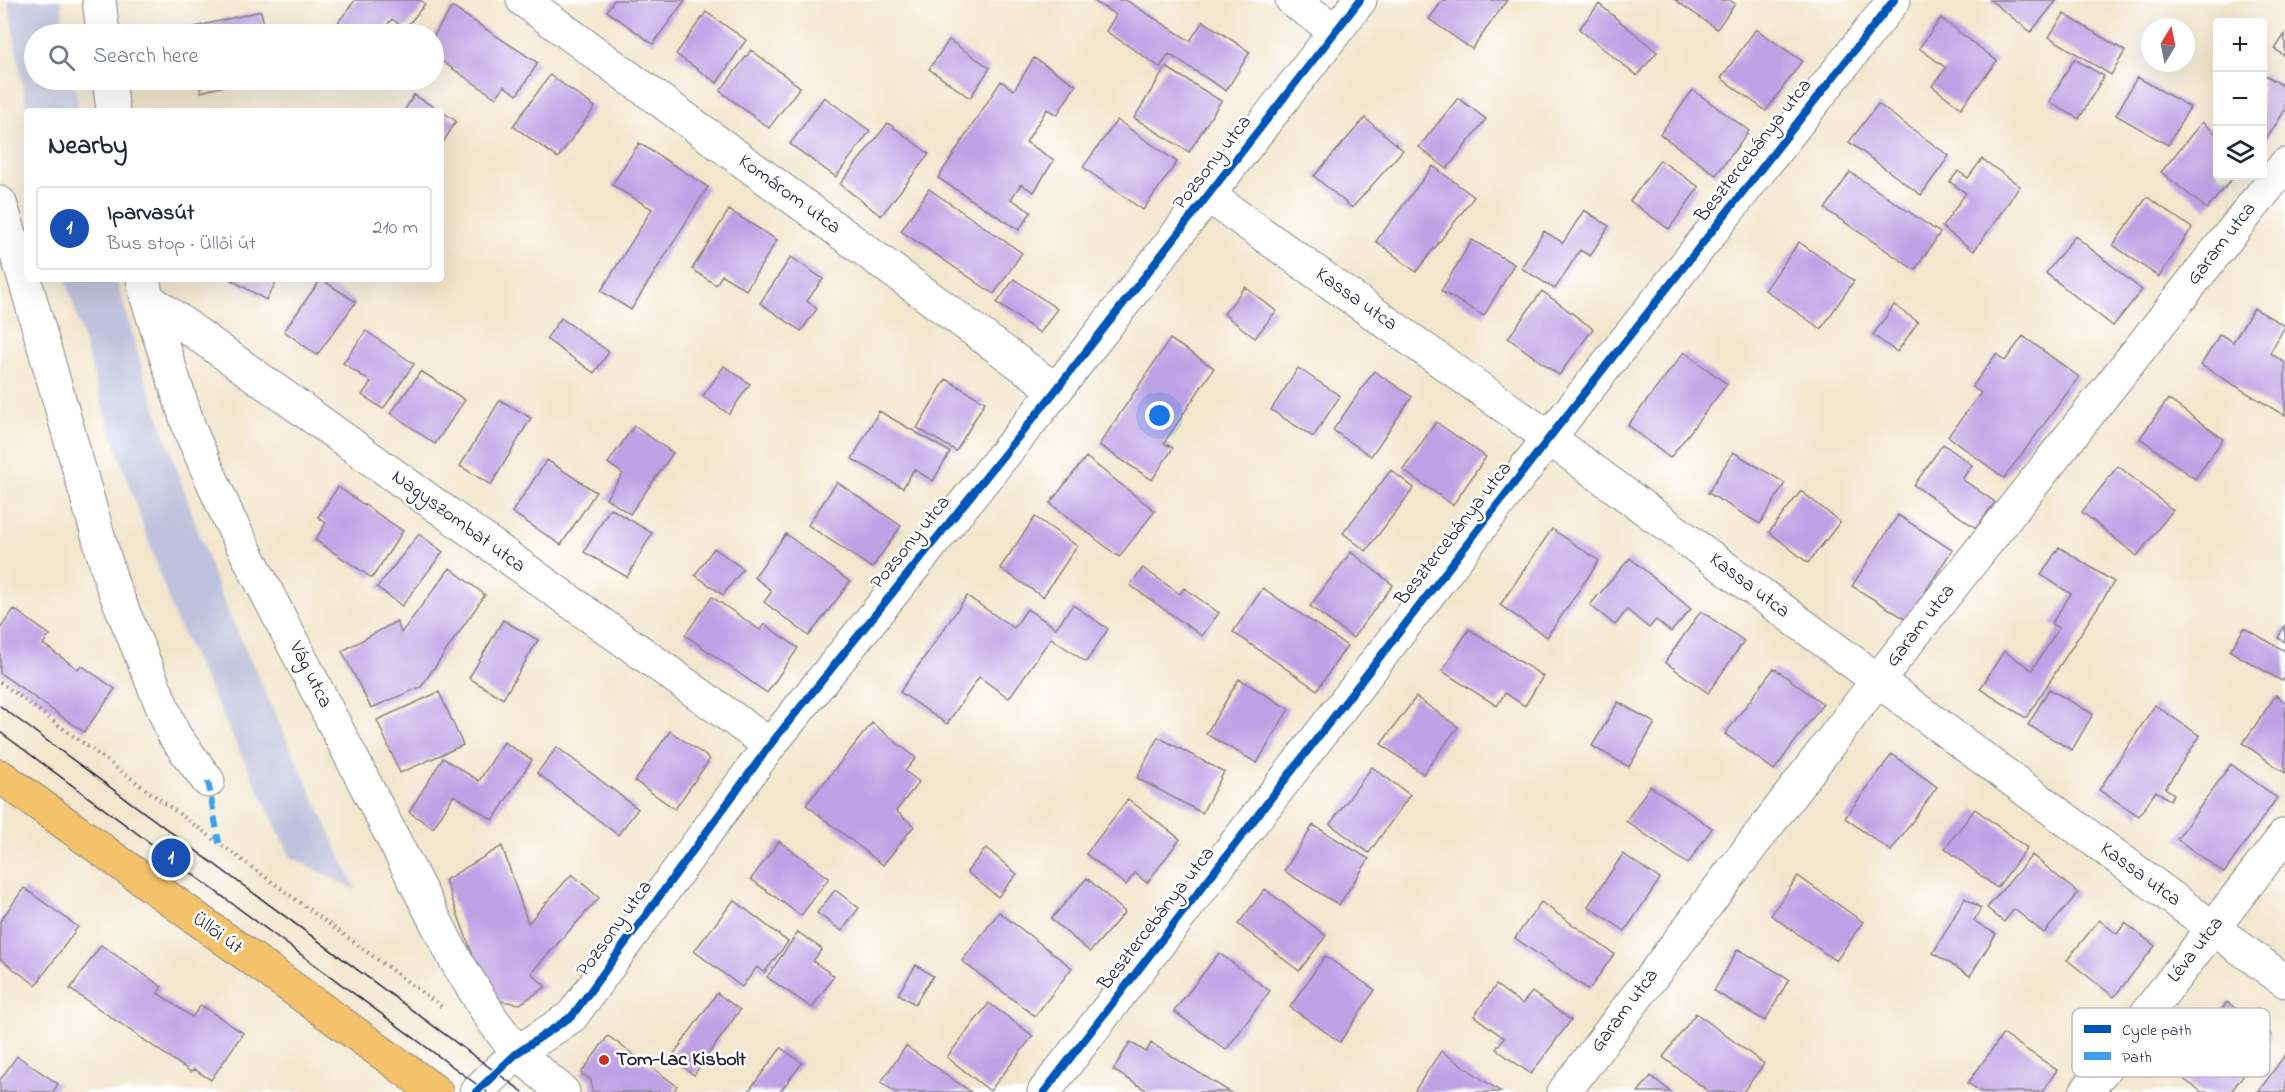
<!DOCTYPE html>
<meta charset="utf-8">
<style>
:root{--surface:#fff;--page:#f6f6f7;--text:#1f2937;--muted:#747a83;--line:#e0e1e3;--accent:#c8321e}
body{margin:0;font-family:"Indie Flower",sans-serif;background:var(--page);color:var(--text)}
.controls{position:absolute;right:18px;top:18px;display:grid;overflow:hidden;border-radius:6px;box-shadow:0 6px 24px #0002}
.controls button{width:54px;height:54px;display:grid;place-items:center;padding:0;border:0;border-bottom:2px solid var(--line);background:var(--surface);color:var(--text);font:30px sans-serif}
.compass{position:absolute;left:2141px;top:18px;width:54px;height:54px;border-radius:50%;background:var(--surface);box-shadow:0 6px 24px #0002;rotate:10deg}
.you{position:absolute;left:1160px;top:416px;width:21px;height:21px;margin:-15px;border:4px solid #fff;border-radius:50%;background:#1a73e8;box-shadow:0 0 0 9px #1a73e833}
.badge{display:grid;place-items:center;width:39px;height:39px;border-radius:50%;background:var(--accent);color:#fff;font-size:20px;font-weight:700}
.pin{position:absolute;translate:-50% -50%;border:3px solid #fff;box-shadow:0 2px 6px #0006}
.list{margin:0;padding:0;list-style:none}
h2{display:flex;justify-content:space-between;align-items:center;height:78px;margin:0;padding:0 24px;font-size:26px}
h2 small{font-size:20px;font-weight:400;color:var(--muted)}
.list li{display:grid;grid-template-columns:39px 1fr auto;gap:18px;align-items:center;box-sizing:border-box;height:84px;margin:0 12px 12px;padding:0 12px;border:2px solid var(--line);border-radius:6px}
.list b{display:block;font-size:22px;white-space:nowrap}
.list p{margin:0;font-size:20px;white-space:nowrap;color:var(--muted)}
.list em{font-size:20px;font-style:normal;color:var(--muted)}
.icon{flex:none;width:33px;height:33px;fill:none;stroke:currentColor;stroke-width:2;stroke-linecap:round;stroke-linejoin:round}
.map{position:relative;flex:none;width:2285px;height:1092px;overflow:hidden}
.search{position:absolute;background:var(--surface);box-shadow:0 6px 24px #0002;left:24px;top:24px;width:420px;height:66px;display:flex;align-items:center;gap:15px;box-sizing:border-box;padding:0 21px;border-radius:33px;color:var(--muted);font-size:22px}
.panel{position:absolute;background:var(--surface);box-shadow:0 6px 24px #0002;left:24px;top:108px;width:420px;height:174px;border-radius:6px}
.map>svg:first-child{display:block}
.railway{fill:#c0c2dd}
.building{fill:#bda2e5}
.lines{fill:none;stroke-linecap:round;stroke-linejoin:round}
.minor-casing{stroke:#8a8484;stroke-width:35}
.major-casing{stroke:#8a8484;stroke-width:35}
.path{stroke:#8a8484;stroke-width:4;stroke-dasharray:1.5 4.5;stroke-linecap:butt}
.minor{stroke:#fff;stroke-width:33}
.major{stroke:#f3c26a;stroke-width:33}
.tram{stroke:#22223b;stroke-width:1.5}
.quiet{stroke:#3ea2ec;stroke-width:6;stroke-dasharray:12 6;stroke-linecap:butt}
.cycleway-casing{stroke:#fff;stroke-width:11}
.cycleway{stroke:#0057b8;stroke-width:8}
.poi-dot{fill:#c8321e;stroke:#fff;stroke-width:2}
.labels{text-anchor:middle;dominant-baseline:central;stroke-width:5;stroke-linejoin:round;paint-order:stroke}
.street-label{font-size:20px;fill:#22223b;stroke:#fff}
.poi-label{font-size:20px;font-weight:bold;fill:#22223b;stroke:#fff;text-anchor:start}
.key{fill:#fff;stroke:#bdbdc4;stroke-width:1.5}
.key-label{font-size:16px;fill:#22223b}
</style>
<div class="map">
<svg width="2285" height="1092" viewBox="0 0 2285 1092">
<rect width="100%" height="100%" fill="#fff"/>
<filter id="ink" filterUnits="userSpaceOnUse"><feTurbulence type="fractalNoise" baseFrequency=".0167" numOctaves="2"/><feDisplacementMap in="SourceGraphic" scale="12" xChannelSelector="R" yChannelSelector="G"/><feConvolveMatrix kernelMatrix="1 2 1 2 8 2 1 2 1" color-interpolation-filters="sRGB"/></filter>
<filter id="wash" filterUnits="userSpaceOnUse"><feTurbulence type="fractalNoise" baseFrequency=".008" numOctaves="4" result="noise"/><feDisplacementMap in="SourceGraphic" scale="24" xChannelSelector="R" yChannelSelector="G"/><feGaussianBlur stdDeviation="1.35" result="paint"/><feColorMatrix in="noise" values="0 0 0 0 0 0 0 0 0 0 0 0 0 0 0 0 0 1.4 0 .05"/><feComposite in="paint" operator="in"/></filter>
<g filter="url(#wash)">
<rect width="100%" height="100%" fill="#f2e6cc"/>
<path class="railway" d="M 8,0 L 61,0 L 65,34 L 34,34 L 34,80 L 74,80 L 79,111 L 27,111 Z
M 66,279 L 116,279 L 143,371 L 220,594 L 356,890 L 291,857 L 175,618 L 104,412 Z"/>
<g id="blocks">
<path class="building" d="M 355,0 L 420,0 L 425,4 L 405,29 L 392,19 L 380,34 L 340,34 L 333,29 Z
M 614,0 L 685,0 L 653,44 L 607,11 Z
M 1092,0 L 1126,0 L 1190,41 L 1203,21 L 1250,52 L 1226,91 L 1169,54 L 1160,67 L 1106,31 L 1116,15 Z
M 1443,0 L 1507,0 L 1472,49 L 1429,19 Z
M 1675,0 L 1730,0 L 1735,4 L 1717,29 Z
M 1990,0 L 2057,0 L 2031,32 Z
M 1599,4 L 1657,52 L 1637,76 L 1579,29 Z
M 452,7 L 538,63 L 517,95 L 504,86 L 496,98 L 434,56 L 434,35 Z
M 261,11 L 266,34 L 187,34 L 186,29 Z
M 706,12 L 746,40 L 717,83 L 676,54 Z
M 2064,14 L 2125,51 L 2111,75 L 2049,37 Z
M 1941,18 L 1997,61 L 1961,108 L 1932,86 L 1946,68 L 1919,48 Z
M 1756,29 L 1802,61 L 1766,111 L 1721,78 Z
M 2285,34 L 2285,56 L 2275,49 Z
M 949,40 L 990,68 L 970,98 L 929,69 Z
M 751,50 L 800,87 L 769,128 L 720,91 Z
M 1034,58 L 1076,85 L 1057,115 L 1047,109 L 1026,142 L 1054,160 L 1034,192 L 1021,184 L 1011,199 L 1031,212 L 1019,230 L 938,178 L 1001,81 L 1014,90 Z
M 2074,59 L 2104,76 L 2079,119 L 2049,102 Z
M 1166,67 L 1221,101 L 1189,152 L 1134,118 Z
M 2262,73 L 2285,87 L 2285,110 L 2266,140 L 2262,138 Z
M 550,75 L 595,107 L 558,158 L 513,126 Z
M 2137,77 L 2190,107 L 2168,145 L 2116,115 Z
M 198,80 L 248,80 L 201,92 Z
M 1693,90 L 1749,131 L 1716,175 L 1660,134 Z
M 414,95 L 441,111 L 404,111 Z
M 824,97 L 870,131 L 836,177 L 790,144 Z
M 1458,98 L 1486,119 L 1447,169 L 1419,147 Z
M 1878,104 L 1949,156 L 1921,195 L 1849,142 Z
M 441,111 L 456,121 L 441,146 Z
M 1365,118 L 1403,150 L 1352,208 L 1314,176 Z
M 1117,120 L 1177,162 L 1143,210 L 1083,167 Z
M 2202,122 L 2218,135 L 2218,176 L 2234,176 L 2207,209 L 2161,172 Z
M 888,123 L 929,154 L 881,216 L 840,184 Z
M 639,143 L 708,187 L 631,310 L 601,291 L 652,209 L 612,185 Z
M 1982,159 L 2020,186 L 1974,251 L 1942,227 L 1966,193 L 1950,182 L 1958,171 L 1968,178 Z
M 1660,160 L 1699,187 L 1669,229 L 1630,201 Z
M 1433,166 L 1474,197 L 1416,272 L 1376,241 Z
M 1850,172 L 1940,233 L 1915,270 L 1825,209 Z
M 929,189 L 1022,253 L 994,294 L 901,231 Z
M 2147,197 L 2192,228 L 2159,277 L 2113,245 Z
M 729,210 L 777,240 L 746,290 L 722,275 L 716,285 L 692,269 Z
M 1584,210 L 1609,226 L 1590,256 L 1580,250 L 1555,289 L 1521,268 L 1544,231 L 1563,243 Z
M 2075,236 L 2142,290 L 2113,326 L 2046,273 Z
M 1472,240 L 1514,264 L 1484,316 L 1441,291 Z
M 1799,242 L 1854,281 L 1821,329 L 1765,290 Z
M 791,257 L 823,279 L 807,301 L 817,309 L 801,331 L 760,303 Z
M 230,279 L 278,279 L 266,300 Z
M 321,279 L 356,302 L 317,355 L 284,331 Z
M 1014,279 L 1057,309 L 1040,333 L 997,303 Z
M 1245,287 L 1276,311 L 1255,338 L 1224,314 Z
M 1542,291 L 1593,329 L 1559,375 L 1508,338 Z
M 1894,305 L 1918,322 L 1897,352 L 1873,335 Z
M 2254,308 L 2285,326 L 2270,353 L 2285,363 L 2285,416 L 2201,365 L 2220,334 L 2233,342 Z
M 561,318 L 609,352 L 594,373 L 546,339 Z
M 366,331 L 414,364 L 383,409 L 362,395 L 371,382 L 343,363 Z
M 2023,336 L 2079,377 L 2004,478 L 1948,436 L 1981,393 L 1972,387 L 1996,354 L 2005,361 Z
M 1170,339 L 1214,368 L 1164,443 L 1173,448 L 1152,480 L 1099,445 Z
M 1684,352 L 1727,384 L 1670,458 L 1628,425 Z
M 724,366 L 750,384 L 729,414 L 703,396 Z
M 1298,368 L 1340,396 L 1313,437 L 1271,410 Z
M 421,371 L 465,400 L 435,444 L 391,413 Z
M 1374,371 L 1412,397 L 1371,456 L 1333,430 Z
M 946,379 L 985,402 L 956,451 L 917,428 Z
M 2168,399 L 2223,439 L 2195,479 L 2140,438 Z
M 500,400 L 531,418 L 491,485 L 460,466 Z
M 879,411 L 950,452 L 933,481 L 914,469 L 903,488 L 852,459 Z
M 1436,422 L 1486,457 L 1453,505 L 1403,470 Z
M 634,426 L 673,453 L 630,514 L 606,498 L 623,474 L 608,463 Z
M 1943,444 L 1972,465 L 1962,479 L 1995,502 L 1976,528 L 1914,485 Z
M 1733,452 L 1785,483 L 1760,524 L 1708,493 Z
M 1086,457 L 1155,511 L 1119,557 L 1050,503 Z
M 547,460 L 596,492 L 561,545 L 512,512 Z
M 2118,466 L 2173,510 L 2137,556 L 2082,512 Z
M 1391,470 L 1414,488 L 1366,551 L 1343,533 Z
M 837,482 L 901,526 L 872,568 L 808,525 Z
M 338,487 L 403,531 L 372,578 L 315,540 L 326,523 L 318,517 Z
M 1801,491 L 1840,522 L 1808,563 L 1769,532 Z
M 610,508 L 652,533 L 627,577 L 584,552 Z
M 1898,515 L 1952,550 L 1907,620 L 1852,586 Z
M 1035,517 L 1077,546 L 1043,597 L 1000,568 Z
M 1552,529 L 1599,561 L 1547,637 L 1500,605 Z
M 419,534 L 443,552 L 402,606 L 377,587 Z
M 786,534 L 850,582 L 809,636 L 764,602 L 772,591 L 754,577 Z
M 2059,547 L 2114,582 L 2026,718 L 1980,689 L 2004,651 L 2032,670 L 2059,628 L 2051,624 L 2071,594 L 2041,575 Z
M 714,548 L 743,569 L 723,595 L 695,575 Z
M 1351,552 L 1393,585 L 1353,638 L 1310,606 Z
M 1630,558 L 1691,609 L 1671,632 L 1656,620 L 1649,628 L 1627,610 L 1615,625 L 1590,605 Z
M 450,568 L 485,595 L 421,687 L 371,708 L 342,651 L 397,621 L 401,633 Z
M 1143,568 L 1180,594 L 1184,588 L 1219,613 L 1202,636 L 1130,585 Z
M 1263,588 L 1347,646 L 1317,690 L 1233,632 Z
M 967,596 L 1014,628 L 1027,609 L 1056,628 L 1073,605 L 1108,629 L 1086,662 L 1051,638 L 1009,698 L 979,677 L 947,724 L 900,692 Z
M 712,597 L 760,630 L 764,624 L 798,648 L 767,693 L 685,635 Z
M 14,609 L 50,635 L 43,644 L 78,669 L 81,665 L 115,689 L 84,732 L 0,673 L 0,629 Z
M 1701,611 L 1744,641 L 1708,693 L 1665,662 Z
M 503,620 L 538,640 L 503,699 L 469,678 Z
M 2285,625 L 2285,642 L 2278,638 Z
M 2244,628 L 2285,651 L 2285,677 L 2282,681 L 2230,651 Z
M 1469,629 L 1543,676 L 1525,706 L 1505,693 L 1497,706 L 1442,671 Z
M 1774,668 L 1823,704 L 1774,770 L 1725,734 Z
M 1239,679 L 1289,709 L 1257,763 L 1206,734 Z
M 2049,689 L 2093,714 L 2072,750 L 2028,725 Z
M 439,692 L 463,745 L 400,773 L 377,720 Z
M 2276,695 L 2285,702 L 2285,773 L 2243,743 Z
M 1416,697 L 1458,727 L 1423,774 L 1381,744 Z
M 1618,702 L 1655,723 L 1629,767 L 1592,746 Z
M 2155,705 L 2200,736 L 2165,788 L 2174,794 L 2170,800 L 2156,791 L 2139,816 L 2099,790 Z
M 872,723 L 916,758 L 905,771 L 919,782 L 896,811 L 914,826 L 883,865 L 806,805 Z
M 670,731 L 710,759 L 675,809 L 635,781 Z
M 1158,737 L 1224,772 L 1202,813 L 1137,778 Z
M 504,742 L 532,760 L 493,820 L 454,795 L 433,828 L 409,812 L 443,758 L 479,781 Z
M 557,747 L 638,809 L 618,835 L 537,773 Z
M 1892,754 L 1937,787 L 1891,851 L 1845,818 Z
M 2231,764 L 2277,798 L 2224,873 L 2177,839 Z
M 1372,767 L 1410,795 L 1369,853 L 1330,824 Z
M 1650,786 L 1712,828 L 1688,864 L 1626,821 Z
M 1128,799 L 1180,839 L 1147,883 L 1135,873 L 1126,885 L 1086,854 Z
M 1975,809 L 2027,848 L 1997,888 L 1945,848 Z
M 1313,825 L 1369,859 L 1339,905 L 1284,871 Z
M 779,841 L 829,878 L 801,916 L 751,879 Z
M 502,846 L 528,923 L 572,874 L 599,898 L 531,973 L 546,987 L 520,1004 L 494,1000 L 482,980 L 445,880 Z
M 986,848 L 1017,874 L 998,897 L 967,872 Z
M 1623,854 L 1660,879 L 1625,931 L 1588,906 Z
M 2032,855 L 2078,893 L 2044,933 L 2014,909 L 2004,922 L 1987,908 Z
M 1798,876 L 1863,922 L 1836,961 L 1771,915 Z
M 1087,878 L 1125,912 L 1090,952 L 1051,919 Z
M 24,888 L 78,927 L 36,985 L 0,959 L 0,921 Z
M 1265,889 L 1326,936 L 1299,971 L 1238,924 Z
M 835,890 L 859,908 L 842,931 L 817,913 Z
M 1965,898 L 1981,908 L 1974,921 L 1996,934 L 1970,976 L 1933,953 Z
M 734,900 L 788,942 L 764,973 L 757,967 L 742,987 L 694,951 Z
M 1541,902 L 1614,954 L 1589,990 L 1515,938 Z
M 999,912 L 1072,968 L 1035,1016 L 962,961 Z
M 2099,920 L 2117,934 L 2125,923 L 2155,946 L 2114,997 L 2067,960 Z
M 798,932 L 822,949 L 813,961 L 834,976 L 812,1008 L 767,977 Z
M 101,945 L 162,987 L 158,993 L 192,1017 L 201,1005 L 243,1033 L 211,1080 L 194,1069 L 191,1072 L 70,989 Z
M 1738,949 L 1789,979 L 1765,1021 L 1714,991 Z
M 1219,953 L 1270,991 L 1226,1050 L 1174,1011 Z
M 1325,956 L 1375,990 L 1340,1042 L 1290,1007 Z
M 916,965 L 933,976 L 915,1004 L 898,994 Z
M 1496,985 L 1522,1004 L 1532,992 L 1571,1020 L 1531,1074 L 1496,1049 L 1504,1038 L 1474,1016 Z
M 717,993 L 740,1010 L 694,1075 L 671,1058 Z
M 2227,1002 L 2272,1035 L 2231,1092 L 2202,1092 L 2175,1073 Z
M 989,1003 L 1033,1036 L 990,1091 L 947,1057 Z
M 1696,1013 L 1764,1064 L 1743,1092 L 1709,1092 L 1663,1057 Z
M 2003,1034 L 2057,1070 L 2042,1092 L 1981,1092 L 1968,1083 Z
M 608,1036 L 677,1086 L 673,1092 L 592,1092 L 591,1080 L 581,1073 Z
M 1130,1042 L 1146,1052 L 1151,1043 L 1230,1092 L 1149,1092 L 1113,1070 Z
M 906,1046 L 971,1092 L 895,1092 L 881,1082 Z
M 781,1048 L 802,1063 L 780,1092 L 748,1092 Z
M 1441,1051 L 1501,1092 L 1418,1092 L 1415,1090 Z
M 2285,1055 L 2285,1092 L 2258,1092 Z
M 17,1056 L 58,1084 L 53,1092 L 0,1092 L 0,1080 Z
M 1651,1076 L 1671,1092 L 1638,1092 Z"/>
</g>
</g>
<g filter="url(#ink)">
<use href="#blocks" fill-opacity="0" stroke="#8a8484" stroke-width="1.5"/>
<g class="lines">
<g class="minor-casing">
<path id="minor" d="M 99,0 L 103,34
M 523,0 L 1056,390
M 1292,0 L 1336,31
M 109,80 L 113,111
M 1209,196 L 1549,438 L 2285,981
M 0,203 L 24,277 L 112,584 L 174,735 L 208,781
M 143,279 L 147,298 L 190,430 L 229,519 L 455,959 L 492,1019 L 517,1053 L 563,1092
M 147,298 L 770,745
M 476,1092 L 517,1053 L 572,1016 L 770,745 L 1056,390 L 1360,0
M 1044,1092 L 1549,438 L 1894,0
M 1564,1092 L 1877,681 L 2285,165
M 2086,1092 L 2285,835"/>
</g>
<g class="major-casing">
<path id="major" d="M 0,776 L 436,1092"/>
</g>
<path class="path" d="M 0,682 L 442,1007"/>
<use href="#minor" class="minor"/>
<use href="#major" class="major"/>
<path class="tram" d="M 0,706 L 523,1092
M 0,732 L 487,1092"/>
<path class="quiet" d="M 208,781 L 219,843"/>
<g class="cycleway-casing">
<path id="cycleway" d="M 476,1092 L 517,1053 L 572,1016 L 770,745 L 1056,390 L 1360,0
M 1044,1092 L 1549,438 L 1894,0"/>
</g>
<use href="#cycleway" class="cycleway"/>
</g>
</g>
<circle class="poi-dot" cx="604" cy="1060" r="6"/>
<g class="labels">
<g class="street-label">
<text transform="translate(1754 151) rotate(-52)">Besztercebánya utca</text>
<text transform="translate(1213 163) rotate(-52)">Pozsony utca</text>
<text transform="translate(789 195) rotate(36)">Komárom utca</text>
<text transform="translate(2222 244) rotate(-52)">Garam utca</text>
<text transform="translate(1356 300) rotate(35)">Kassa utca</text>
<text transform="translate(458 522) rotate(36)">Nagyszombat utca</text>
<text transform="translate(1454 534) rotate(-52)">Besztercebánya utca</text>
<text transform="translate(911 543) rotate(-51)">Pozsony utca</text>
<text transform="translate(1749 586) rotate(37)">Kassa utca</text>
<text transform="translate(1921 626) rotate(-52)">Garam utca</text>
<text transform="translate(310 675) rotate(63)">Vág utca</text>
<text transform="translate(2140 875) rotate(36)">Kassa utca</text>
<text transform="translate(1157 919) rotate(-52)">Besztercebánya utca</text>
<text transform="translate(615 929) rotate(-54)">Pozsony utca</text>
<text transform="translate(217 934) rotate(36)">Üllői út</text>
<text transform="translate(2196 950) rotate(-52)">Léva utca</text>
<text transform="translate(1625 1011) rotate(-53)">Garam utca</text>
</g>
<g class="poi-label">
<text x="616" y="1060">Tom-Lac Kisbolt</text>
</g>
</g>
<rect x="2072" y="1008" width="198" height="69" rx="9" class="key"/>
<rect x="2084" y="1025" width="27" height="8" fill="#0057b8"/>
<rect x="2084" y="1052" width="27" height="8" fill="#3ea2ec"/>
<g class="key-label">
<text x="2122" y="1035">Cycle path</text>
<text x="2122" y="1062">Path</text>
</g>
</svg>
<div class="controls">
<button>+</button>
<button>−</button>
<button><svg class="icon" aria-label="layers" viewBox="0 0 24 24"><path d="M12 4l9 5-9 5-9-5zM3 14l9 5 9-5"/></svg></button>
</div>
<svg class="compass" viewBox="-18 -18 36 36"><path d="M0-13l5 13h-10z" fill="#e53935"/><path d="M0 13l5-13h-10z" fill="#747a83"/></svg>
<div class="you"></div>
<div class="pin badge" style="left:171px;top:858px;background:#1a4fb4">1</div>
<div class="search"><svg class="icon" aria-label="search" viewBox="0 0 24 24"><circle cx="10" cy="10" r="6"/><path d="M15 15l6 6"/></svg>Search here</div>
<section class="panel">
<h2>Nearby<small></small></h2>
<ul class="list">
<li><span class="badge" style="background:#1a4fb4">1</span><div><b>Iparvasút</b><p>Bus stop · Üllői út</p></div><em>210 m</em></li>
</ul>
</section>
</div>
